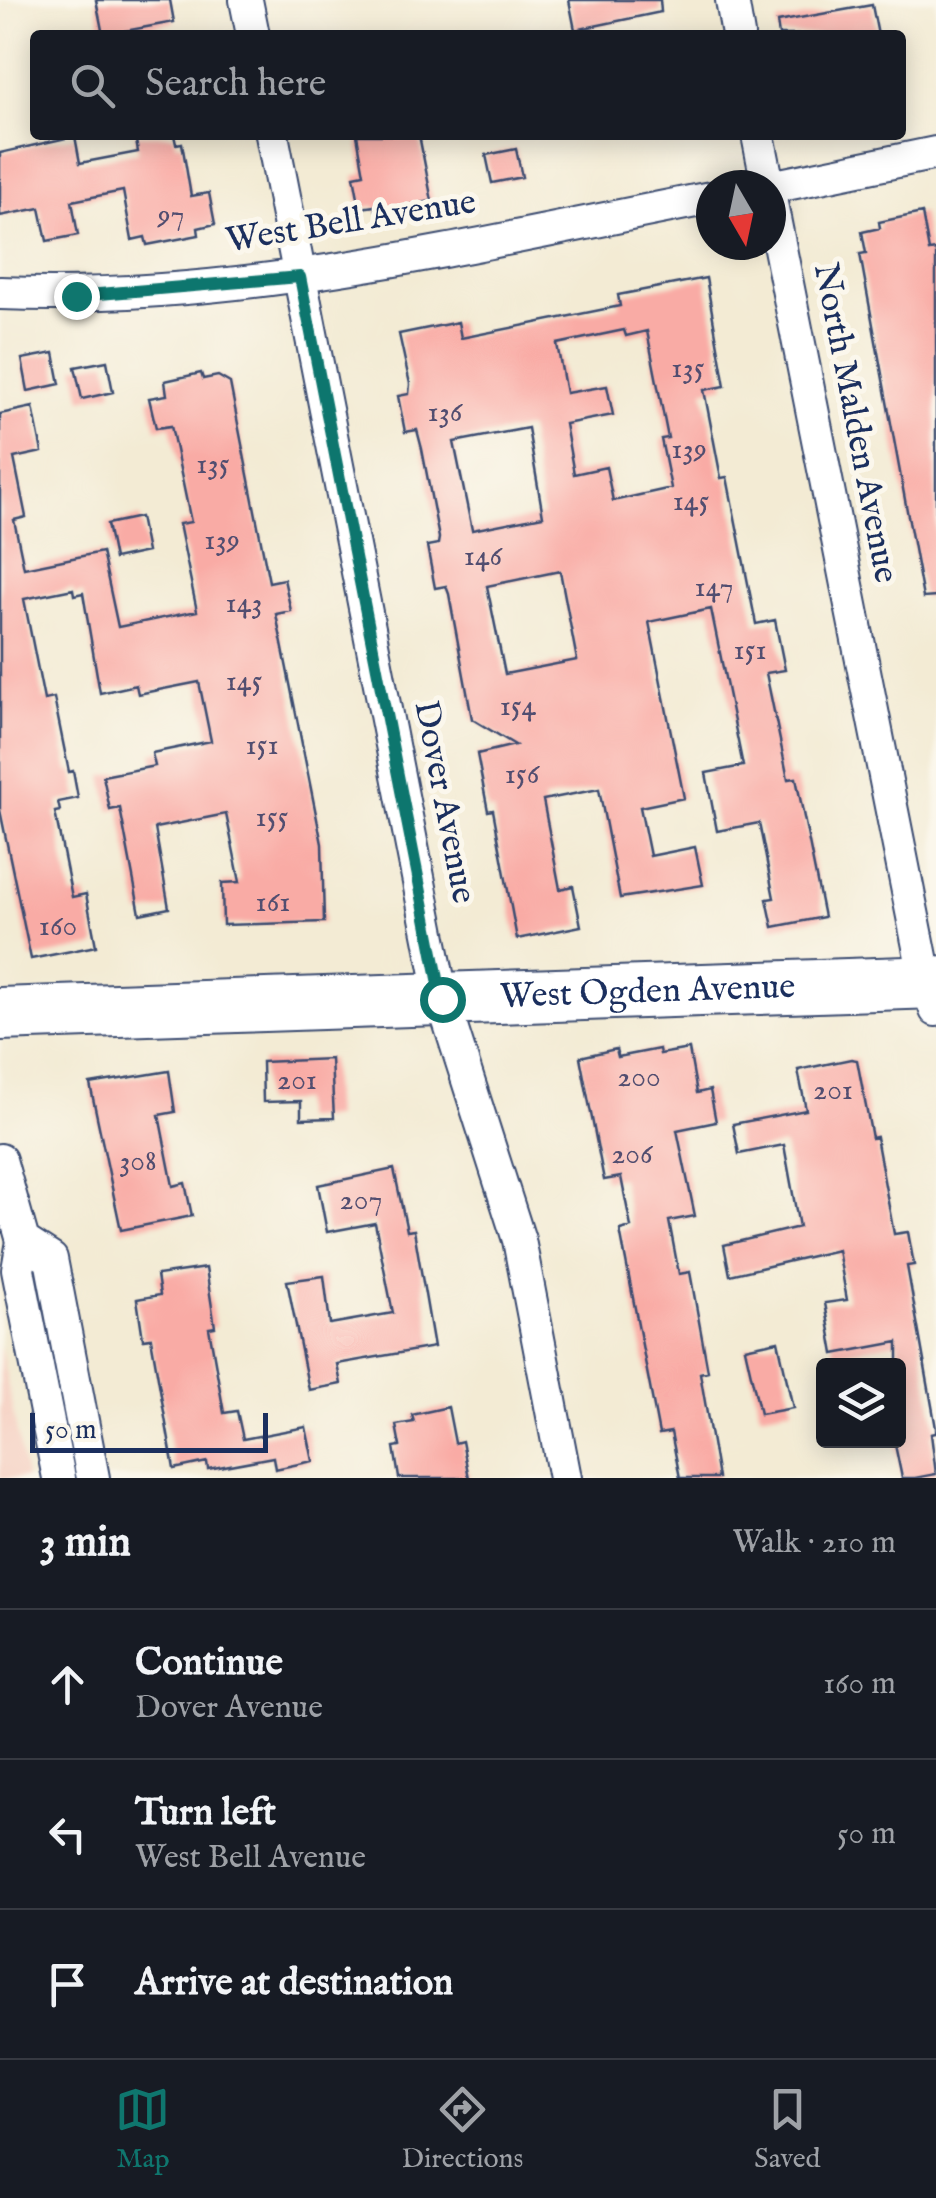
<!DOCTYPE html>
<meta charset="utf-8">
<style>
:root{--surface:#171b24;--page:#20242c;--text:#f1f3f6;--muted:#9ea1a6;--line:#363941;--accent:#0f766e}
body{margin:0;font-family:"IM FELL English",serif;background:var(--page);color:var(--text)}
.controls{position:absolute;right:30px;bottom:30px;display:grid;overflow:hidden;border-radius:10px;box-shadow:0 5px 25px #0003}
.controls button{width:90px;height:90px;display:grid;place-items:center;padding:0;border:0;border-bottom:2px solid var(--line);background:var(--surface);color:var(--text);font:50px sans-serif}
.compass{position:absolute;left:696px;top:170px;width:90px;height:90px;border-radius:50%;background:var(--surface);box-shadow:0 5px 25px #0003;rotate:171deg}
.scale{position:absolute;left:30px;bottom:25px;width:238px;box-sizing:border-box;padding-left:10px;border:5px solid #1b2f5e;border-top:0;font-size:28px;line-height:35px;white-space:nowrap;color:#1b2f5e;-webkit-text-stroke:8px #fbf7ec;paint-order:stroke}
.stop{position:absolute;width:30px;height:30px;margin:-22px;border:8px solid #0f766e;border-radius:50%;background:#fff}
.stop.end{background:#0f766e;border-color:#fff;box-shadow:0 2px 10px #0008}
.list{margin:0;padding:0;list-style:none}
h2{display:flex;justify-content:space-between;align-items:center;height:130px;margin:0;padding:0 40px;font-size:42px}
h2 small{font-size:32px;font-weight:400;color:var(--muted)}
.list li{display:grid;grid-template-columns:65px 1fr auto;gap:30px;align-items:center;box-sizing:border-box;height:150px;padding:0 40px;border-top:2px solid var(--line)}
.list b{display:block;font-size:38px;white-space:nowrap}
.list p{margin:0;font-size:32px;white-space:nowrap;color:var(--muted)}
.list em{font-size:32px;font-style:normal;color:var(--muted)}
.icon{flex:none;width:55px;height:55px;fill:none;stroke:currentColor;stroke-width:2;stroke-linecap:round;stroke-linejoin:round}
.map{position:relative;flex:none;width:936px;height:1478px;overflow:hidden}
.search{position:absolute;background:var(--surface);box-shadow:0 5px 25px #0003;left:30px;right:30px;top:30px;height:110px;display:flex;align-items:center;gap:25px;box-sizing:border-box;padding:0 35px;border-radius:10px;color:var(--muted);font-size:38px}
.sheet{height:580px;background:var(--surface)}
nav{display:flex;justify-content:space-around;align-items:center;box-sizing:border-box;height:140px;border-top:2px solid var(--line);background:var(--surface);font-size:28px;color:var(--muted)}
nav a{display:grid;justify-items:center;gap:5px}
nav .on{color:var(--accent)}
.map>svg:first-child{display:block}
.built{fill:#f6d2c4}
.building{fill:#f9aba5;fill-rule:evenodd}
.lines{fill:none;stroke-linecap:round;stroke-linejoin:round}
.street-casing{stroke:#3b4b70;stroke-width:36}
.primary-casing{stroke:#3b4b70;stroke-width:56}
.street{stroke:#fff;stroke-width:32}
.primary{stroke:#fff;stroke-width:52}
.route{stroke:#0f766e;stroke-width:12}
.labels{text-anchor:middle;dominant-baseline:central;stroke-width:10;stroke-linejoin:round;paint-order:stroke}
.number-label{font-size:30px;fill:#524e70}
.street-label{font-size:35px;fill:#1b2f5e;stroke:#fbf7ec}
</style>
<div class="map">
<svg width="936" height="1478" viewBox="0 0 936 1478">
<rect width="100%" height="100%" fill="#fbf7ec"/>
<filter id="ink" filterUnits="userSpaceOnUse"><feTurbulence type="fractalNoise" baseFrequency=".01" numOctaves="2"/><feDisplacementMap in="SourceGraphic" scale="20" xChannelSelector="R" yChannelSelector="G"/><feConvolveMatrix kernelMatrix="1 2 1 2 8 2 1 2 1" color-interpolation-filters="sRGB"/></filter>
<filter id="wash" filterUnits="userSpaceOnUse"><feTurbulence type="fractalNoise" baseFrequency=".0048" numOctaves="4" result="noise"/><feDisplacementMap in="SourceGraphic" scale="40" xChannelSelector="R" yChannelSelector="G"/><feGaussianBlur stdDeviation="2.25" result="paint"/><feColorMatrix in="noise" values="0 0 0 0 0 0 0 0 0 0 0 0 0 0 0 0 0 1.4 0 .05"/><feComposite in="paint" operator="in"/></filter>
<g filter="url(#wash)">
<rect width="100%" height="100%" fill="#f3ebd4"/>
<path class="built" d="M 0,1346 L 26,1478 L 0,1478 Z"/>
<g id="blocks">
<path class="building" d="M 96,0 L 170,0 L 174,22 L 103,35 Z
M 569,0 L 660,0 L 661,12 L 575,30 Z
M 872,5 L 878,35 L 779,35 L 777,22 Z
M 135,135 L 174,135 L 176,144 L 182,143 L 191,196 L 209,193 L 215,224 L 198,228 L 199,235 L 147,245 L 145,237 L 132,240 L 123,191 L 72,201 L 78,235 L 47,241 L 40,208 L 0,216 L 0,153 L 75,136 L 80,163 L 138,152 Z
M 357,135 L 419,135 L 432,201 L 376,211 L 375,206 L 360,208 L 354,176 L 364,174 Z
M 516,149 L 522,177 L 492,183 L 486,155 Z
M 922,213 L 929,251 L 936,250 L 936,597 L 923,598 L 860,254 L 866,253 L 862,232 L 880,228 L 879,222 Z
M 706,278 L 725,386 L 704,390 L 721,478 L 727,477 L 756,624 L 775,620 L 785,670 L 766,673 L 788,779 L 796,778 L 824,917 L 773,927 L 767,899 L 774,898 L 759,823 L 717,831 L 706,773 L 743,766 L 711,609 L 649,622 L 684,798 L 640,807 L 650,856 L 695,847 L 703,885 L 620,898 L 599,789 L 543,800 L 560,889 L 573,886 L 581,926 L 517,939 L 493,810 L 488,811 L 477,754 L 515,745 L 472,719 L 449,594 L 446,586 L 435,588 L 427,546 L 438,544 L 439,538 L 422,449 L 417,430 L 405,432 L 398,396 L 409,394 L 410,384 L 399,334 L 458,322 L 461,338 L 620,306 L 618,295 ZM 624,330 L 626,336 L 647,331 L 668,438 L 661,439 L 671,488 L 613,501 L 606,467 L 574,474 L 565,424 L 613,415 L 607,386 L 566,393 L 557,344 ZM 528,428 L 543,516 L 472,530 L 454,442 ZM 560,571 L 577,660 L 505,674 L 487,586 Z
M 54,353 L 60,384 L 28,391 L 22,359 Z
M 107,361 L 113,392 L 82,399 L 75,367 Z
M 201,373 L 203,379 L 218,376 L 230,383 L 269,582 L 284,579 L 291,611 L 276,614 L 322,844 L 324,922 L 223,925 L 222,883 L 240,882 L 226,814 L 155,828 L 169,908 L 140,914 L 120,808 L 110,810 L 103,776 L 155,766 L 152,753 L 211,741 L 199,682 L 138,694 L 136,685 L 100,693 L 83,593 L 74,595 L 73,589 L 24,599 L 44,700 L 54,698 L 69,772 L 73,771 L 78,798 L 58,802 L 60,811 L 55,812 L 72,897 L 86,894 L 96,946 L 31,959 L 0,810 L 0,414 L 33,407 L 42,452 L 14,458 L 26,517 L 14,520 L 24,568 L 102,552 L 118,627 L 197,611 L 179,524 L 191,522 L 171,426 L 156,428 L 149,398 L 167,395 L 165,381 Z
M 140,517 L 147,552 L 114,559 L 107,524 Z
M 616,1049 L 618,1057 L 659,1049 L 660,1054 L 689,1049 L 697,1093 L 710,1090 L 716,1122 L 677,1130 L 695,1216 L 669,1221 L 679,1274 L 690,1272 L 708,1371 L 700,1373 L 718,1478 L 680,1478 L 671,1432 L 659,1434 L 620,1230 L 631,1227 L 621,1177 L 604,1180 L 580,1057 Z
M 331,1059 L 334,1118 L 301,1119 L 301,1101 L 263,1102 L 262,1062 Z
M 851,1059 L 857,1060 L 872,1138 L 876,1137 L 894,1234 L 908,1232 L 914,1265 L 907,1266 L 936,1428 L 936,1433 L 931,1434 L 936,1474 L 915,1478 L 902,1478 L 894,1440 L 898,1440 L 898,1342 L 834,1354 L 825,1303 L 847,1300 L 838,1250 L 730,1275 L 724,1245 L 799,1227 L 784,1145 L 739,1154 L 733,1124 L 806,1110 L 798,1070 Z
M 169,1071 L 175,1112 L 159,1115 L 173,1186 L 185,1183 L 192,1216 L 121,1230 L 90,1084 Z
M 394,1169 L 407,1231 L 414,1230 L 434,1347 L 337,1364 L 341,1384 L 309,1390 L 287,1281 L 324,1276 L 330,1324 L 393,1313 L 375,1223 L 327,1232 L 318,1185 Z
M 206,1268 L 215,1327 L 209,1328 L 224,1413 L 237,1411 L 243,1439 L 306,1427 L 313,1461 L 275,1469 L 273,1457 L 208,1469 L 207,1462 L 174,1469 L 151,1338 L 143,1339 L 137,1299 L 160,1295 L 157,1275 Z
M 778,1341 L 793,1408 L 760,1414 L 745,1348 Z
M 448,1407 L 455,1443 L 462,1441 L 469,1478 L 399,1478 L 394,1447 L 400,1446 L 396,1425 L 414,1422 L 412,1415 Z"/>
</g>
</g>
<g filter="url(#ink)">
<use href="#blocks" fill-opacity="0" stroke="#3b4b70" stroke-width="2.5"/>
<g class="lines">
<g class="street-casing">
<path id="street" d="M 246,0 L 253,35
M 732,0 L 738,35
M 272,135 L 442,999 L 519,1240 L 565,1478
M 758,135 L 768,185
M 771,187 L 936,153
M 771,203 L 926,982 L 936,1010
M 0,293 C 240,303 477,243 711,198
M 0,1160 L 23,1241 L 18,1270 L 59,1478
M 23,1241 L 51,1259 L 93,1478"/>
</g>
<g class="primary-casing">
<g id="primary">
<path id="s1" d="M 0,1014 L 936,982"/>
</g>
</g>
<use href="#street" class="street"/>
<use href="#primary" class="primary"/>
</g>
</g>
<g class="lines" filter="url(#ink)">
<path class="route" d="M 76,296 L 300,277 L 442,999"/>
</g>
<g class="labels">
<g class="number-label">
<text x="171" y="216">97</text>
<text x="688" y="369">135</text>
<text x="445" y="413">136</text>
<text x="689" y="450">139</text>
<text x="213" y="465">135</text>
<text x="691" y="502">145</text>
<text x="222" y="541">139</text>
<text x="483" y="557">146</text>
<text x="714" y="588">147</text>
<text x="244" y="604">143</text>
<text x="750" y="651">151</text>
<text x="244" y="682">145</text>
<text x="518" y="707">154</text>
<text x="262" y="746">151</text>
<text x="522" y="775">156</text>
<text x="272" y="818">155</text>
<text x="273" y="903">161</text>
<text x="58" y="927">160</text>
<text x="639" y="1078">200</text>
<text x="297" y="1081">201</text>
<text x="833" y="1091">201</text>
<text x="632" y="1155">206</text>
<text x="138" y="1162">308</text>
<text x="361" y="1201">207</text>
</g>
<g class="street-label">
<text transform="translate(351 222) rotate(-9)">West Bell Avenue</text>
<text transform="translate(855 423) rotate(79)">North Malden Avenue</text>
<text transform="translate(444 802) rotate(79)">Dover Avenue</text>
<text stroke="none"><textPath href="#s1" startOffset="648">West Ogden Avenue</textPath></text>
</g>
</g>
</svg>
<div class="controls">
<button><svg class="icon" aria-label="layers" viewBox="0 0 24 24"><path d="M12 4l9 5-9 5-9-5zM3 14l9 5 9-5"/></svg></button>
</div>
<svg class="compass" viewBox="-18 -18 36 36"><path d="M0-13l5 13h-10z" fill="#e53935"/><path d="M0 13l5-13h-10z" fill="#9ea1a6"/></svg>
<div class="scale">50 m</div>
<div class="stop" style="left:442px;top:999px"></div>
<div class="stop end" style="left:76px;top:296px"></div>
<div class="search"><svg class="icon" aria-label="search" viewBox="0 0 24 24"><circle cx="10" cy="10" r="6"/><path d="M15 15l6 6"/></svg>Search here</div>
</div>
<section class="sheet">
<h2>3 min<small>Walk · 210 m</small></h2>
<ul class="list">
<li><svg class="icon" aria-label="ahead" viewBox="0 0 24 24"><path d="M12 20V5M6 11l6-6 6 6"/></svg><div><b>Continue</b><p>Dover Avenue</p></div><em>160 m</em></li>
<li><svg class="icon" aria-label="left" viewBox="0 0 24 24"><path d="M17 20v-9H6M10 6l-5 5 5 5"/></svg><div><b>Turn left</b><p>West Bell Avenue</p></div><em>50 m</em></li>
<li><svg class="icon" aria-label="arrive" viewBox="0 0 24 24"><path d="M6 21V4h12l-3 4 3 4H6"/></svg><div><b>Arrive at destination</b></div></li>
</ul>
</section>
<nav>
<a class="on"><svg class="icon" aria-label="map" viewBox="0 0 24 24"><path d="M3 6l6-2 6 2 6-2v14l-6 2-6-2-6 2zM9 4v14M15 6v14"/></svg>Map</a>
<a><svg class="icon" aria-label="directions" viewBox="0 0 24 24"><path d="M12 3l9 9-9 9-9-9zM9 14v-3h6M13 9l2 2-2 2"/></svg>Directions</a>
<a><svg class="icon" aria-label="saved" viewBox="0 0 24 24"><path d="M7 4h10v16l-5-4-5 4z"/></svg>Saved</a>
</nav>
